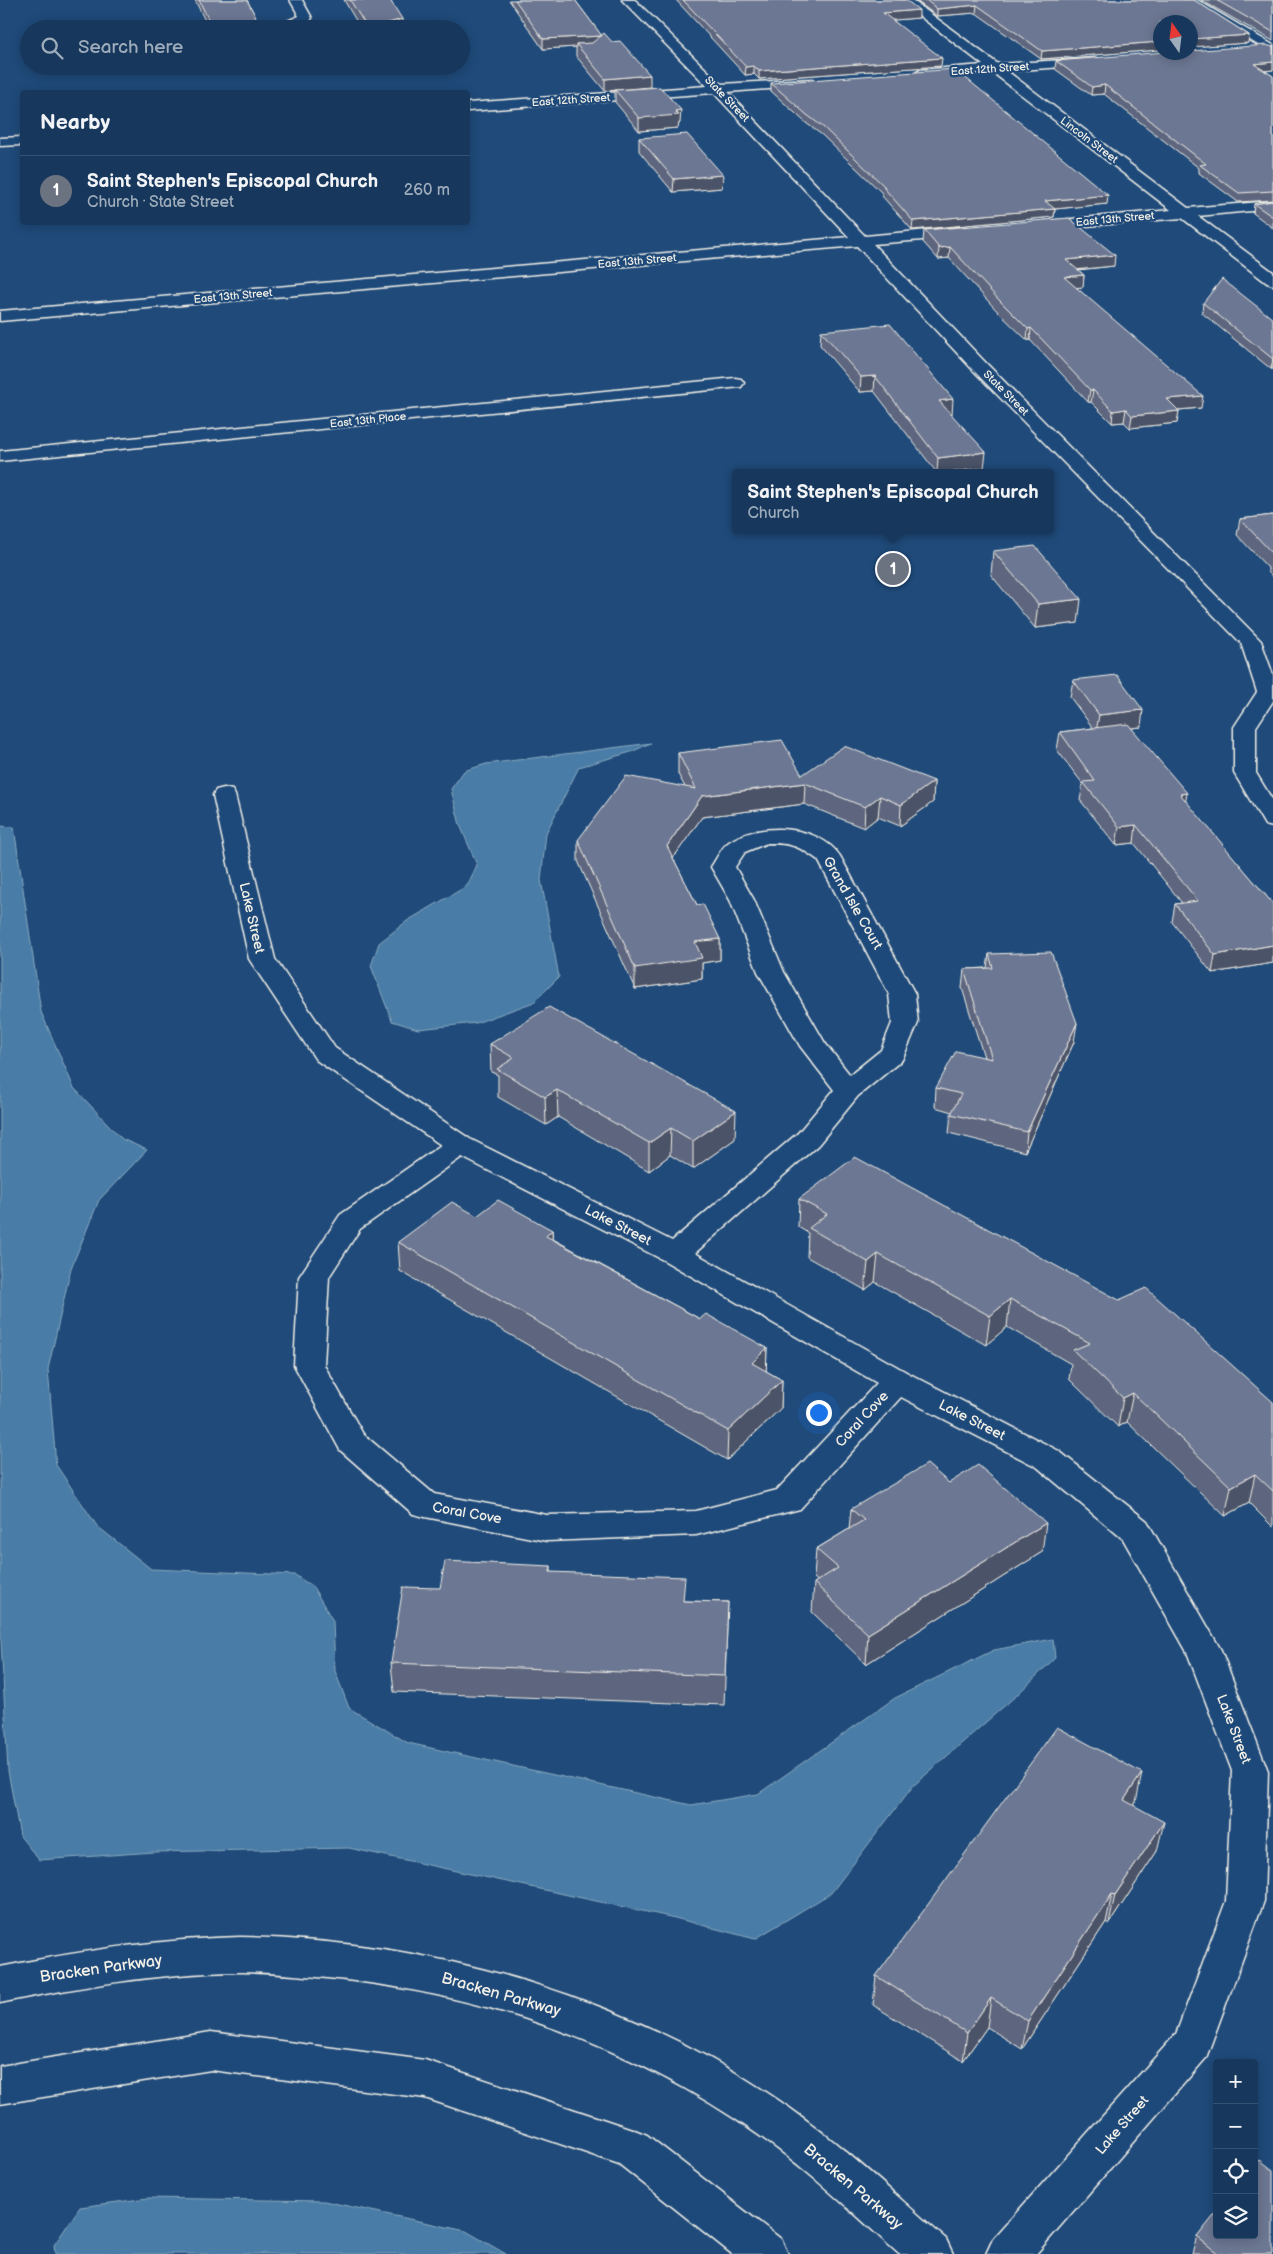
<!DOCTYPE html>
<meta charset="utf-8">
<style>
:root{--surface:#17385c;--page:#244365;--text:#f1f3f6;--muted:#9eacbb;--line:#365272;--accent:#95b2f1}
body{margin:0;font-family:"Balsamiq Sans",sans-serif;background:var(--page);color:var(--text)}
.controls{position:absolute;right:15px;bottom:15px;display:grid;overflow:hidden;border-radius:5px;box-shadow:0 2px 12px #0003}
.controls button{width:45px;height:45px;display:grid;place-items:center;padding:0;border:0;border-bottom:1px solid var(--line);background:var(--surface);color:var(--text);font:25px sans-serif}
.compass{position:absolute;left:1153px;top:15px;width:45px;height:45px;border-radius:50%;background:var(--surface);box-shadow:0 2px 12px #0003;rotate:346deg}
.you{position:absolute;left:818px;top:1412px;width:18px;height:18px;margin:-12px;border:4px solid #fff;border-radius:50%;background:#1a73e8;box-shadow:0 0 0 8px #1a73e833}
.badge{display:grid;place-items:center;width:32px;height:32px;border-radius:50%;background:var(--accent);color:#fff;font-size:16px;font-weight:700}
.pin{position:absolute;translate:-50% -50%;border:2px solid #fff;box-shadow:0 1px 5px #0006}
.popup{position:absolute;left:732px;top:469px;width:322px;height:65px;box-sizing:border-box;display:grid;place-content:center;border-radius:5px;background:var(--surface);filter:drop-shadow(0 1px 4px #0005);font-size:16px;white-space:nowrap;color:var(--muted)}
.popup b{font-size:19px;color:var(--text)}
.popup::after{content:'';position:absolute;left:50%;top:100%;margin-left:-10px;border:10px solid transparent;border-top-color:var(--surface)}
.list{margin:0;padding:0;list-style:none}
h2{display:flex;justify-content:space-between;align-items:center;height:65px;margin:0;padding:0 20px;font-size:21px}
h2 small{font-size:16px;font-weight:400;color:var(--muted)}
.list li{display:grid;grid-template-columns:32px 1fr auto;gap:15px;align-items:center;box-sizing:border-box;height:70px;padding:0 20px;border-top:1px solid var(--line)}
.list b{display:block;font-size:19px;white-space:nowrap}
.list p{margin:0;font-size:16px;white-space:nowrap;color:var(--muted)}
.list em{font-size:16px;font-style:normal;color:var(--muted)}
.icon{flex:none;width:28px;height:28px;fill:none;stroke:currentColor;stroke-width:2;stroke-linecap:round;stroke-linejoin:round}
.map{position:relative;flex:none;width:1273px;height:2254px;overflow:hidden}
.search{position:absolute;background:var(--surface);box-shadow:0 2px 12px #0003;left:20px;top:20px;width:450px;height:55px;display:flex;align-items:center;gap:12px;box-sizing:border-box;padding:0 18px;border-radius:28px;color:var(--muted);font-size:19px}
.panel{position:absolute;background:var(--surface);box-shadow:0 2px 12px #0003;left:20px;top:90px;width:450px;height:135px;border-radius:5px}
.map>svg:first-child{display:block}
.water{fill:#487ca6;stroke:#8dabc0}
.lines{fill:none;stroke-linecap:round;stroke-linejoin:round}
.minor-casing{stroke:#f4f1e8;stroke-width:3}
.tertiary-casing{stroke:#f4f1e8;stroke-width:3}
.minor{fill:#1f4a7a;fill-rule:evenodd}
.tertiary{fill:#1f4a7a;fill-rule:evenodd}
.wall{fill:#5d667e;stroke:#f4f1e8}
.shaded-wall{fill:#4c5367;stroke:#f4f1e8}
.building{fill:#6c7793;stroke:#f4f1e8}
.labels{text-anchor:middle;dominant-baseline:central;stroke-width:4.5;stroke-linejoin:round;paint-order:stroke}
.far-street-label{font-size:11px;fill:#f4f1e8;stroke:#1f4a7a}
.street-label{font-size:14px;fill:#f4f1e8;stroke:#1f4a7a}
.near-street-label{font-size:16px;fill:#f4f1e8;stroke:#1f4a7a}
</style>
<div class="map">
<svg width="1273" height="2254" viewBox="0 0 1273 2254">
<rect width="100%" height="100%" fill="#1f4a7a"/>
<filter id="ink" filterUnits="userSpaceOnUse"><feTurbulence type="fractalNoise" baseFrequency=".02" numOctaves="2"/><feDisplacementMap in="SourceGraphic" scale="10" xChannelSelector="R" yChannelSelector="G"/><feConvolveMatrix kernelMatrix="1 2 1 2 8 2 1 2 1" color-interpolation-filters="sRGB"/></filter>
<g filter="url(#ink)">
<path class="water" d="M 651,743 L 631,752 L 579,767 L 546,833 L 541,880 L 559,977 L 534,1002 L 476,1023 L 418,1029 L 392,1021 L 371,966 L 379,943 L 407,921 L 467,886 L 477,865 L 460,825 L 451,789 L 464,771 L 486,764 Z
M 0,826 L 14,827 L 41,1012 L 74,1088 L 122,1139 L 147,1150 L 99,1200 L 71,1268 L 48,1369 L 56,1465 L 97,1526 L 151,1569 L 295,1575 L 313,1587 L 333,1621 L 335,1671 L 349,1708 L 408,1743 L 691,1805 L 758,1794 L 895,1698 L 994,1650 L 1053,1639 L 1055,1658 L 1019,1693 L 913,1786 L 831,1893 L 755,1939 L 675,1918 L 349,1848 L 154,1852 L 39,1860 L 20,1836 L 8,1771 L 0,1621 Z
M 148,2198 L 324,2201 L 466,2231 L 506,2254 L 55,2254 L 54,2245 L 80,2207 Z"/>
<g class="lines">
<g class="minor-casing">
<path id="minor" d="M 290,0 L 302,0 L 312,18 L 310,21 L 287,29 L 269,29 L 299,16 Z
M 622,0 L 635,0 L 721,84 L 813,79 L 814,82 L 808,86 L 728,92 L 865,236 L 960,227 L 965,229 L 968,232 L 965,235 L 960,237 L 873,244 L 984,361 L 1261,641 L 1273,675 L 1273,701 L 1256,727 L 1256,773 L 1273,801 L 1273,827 L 1265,825 L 1234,773 L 1234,727 L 1257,692 L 1241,643 L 972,369 L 857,246 L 0,321 L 0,311 L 849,237 L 714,93 L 468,111 L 468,103 L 707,86 Z
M 899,0 L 912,0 L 998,64 L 1096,58 L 1098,61 L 1092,65 L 1007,71 L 1188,208 L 1273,201 L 1273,209 L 1198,216 L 1273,272 L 1273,285 L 1267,283 L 1182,218 L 1038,230 L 1033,229 L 1031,226 L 1033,223 L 1038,222 L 1171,210 L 992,72 L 915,77 L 914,74 L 920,70 L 983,65 Z
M 1183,0 L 1197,0 L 1273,45 L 1273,54 Z
M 22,137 L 22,145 L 0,146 L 0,138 Z
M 735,378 L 741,379 L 744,383 L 741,387 L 0,461 L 0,451 Z
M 224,788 L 232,790 L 235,795 L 275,959 L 335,1048 L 470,1139 L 672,1241 L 798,1133 L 834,1090 L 800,1046 L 758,972 L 730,900 L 711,867 C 716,860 722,846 729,842 C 760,822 818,824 840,856 L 915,994 L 918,1023 L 902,1060 L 858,1096 L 818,1145 L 695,1253 L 908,1373 L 1059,1451 L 1147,1521 L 1221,1650 L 1268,1771 L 1264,1901 L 1206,2058 L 1036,2254 L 986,2254 L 993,2239 L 1176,2034 L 1226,1901 L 1232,1771 L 1187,1652 L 1123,1539 L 1037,1467 L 901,1397 L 800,1509 L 696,1535 L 547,1541 L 425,1517 L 413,1514 L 340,1450 L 294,1365 L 299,1277 L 340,1215 L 441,1145 L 316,1060 L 249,959 L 213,795 L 216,790 ZM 767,843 C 791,843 799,846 818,860 L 889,994 L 892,1023 L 881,1050 L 850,1075 L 825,1043 L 784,972 L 754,900 L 735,867 L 745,852 ZM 462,1157 L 665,1261 L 877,1383 L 777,1490 L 696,1511 L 547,1515 L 434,1494 L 363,1434 L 324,1365 L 329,1277 L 360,1229 Z"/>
</g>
<g class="tertiary-casing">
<path id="tertiary" d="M 240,1937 C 433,1940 633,1997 791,2109 C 846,2148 895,2195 946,2239 L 953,2254 L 899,2254 C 854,2214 810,2171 760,2136 C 629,2043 477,1991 317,1977 C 291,1975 265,1972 239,1972 C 158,1973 78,1987 0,2003 L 0,1967 C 79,1951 159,1939 240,1937 Z
M 211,2032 L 425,2060 L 632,2129 L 647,2135 L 781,2239 L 788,2254 L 732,2254 L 619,2164 L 425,2098 L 211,2070 L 0,2104 L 0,2066 Z"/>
</g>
<use href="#minor" class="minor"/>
<use href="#tertiary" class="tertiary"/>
</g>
<path class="wall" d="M 195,0 L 247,0 L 262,29 L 209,29 Z
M 344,0 L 390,0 L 403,29 L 361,29 Z
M 509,0 L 575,0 L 601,35 L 650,87 L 680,123 L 679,123 L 678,128 L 639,131 L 615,102 L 615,90 L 605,91 L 576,56 L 576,47 L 543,49 Z
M 676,0 L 906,0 L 919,18 L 893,20 L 941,66 L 759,79 L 754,74 L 745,75 Z
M 915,0 L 1194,0 L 1249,35 L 1248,43 L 1190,47 L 1190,22 L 1160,22 L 1160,50 L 1041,59 L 976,13 L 937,16 Z
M 1201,0 L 1273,0 L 1273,41 Z
M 1273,47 L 1273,70 L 1265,71 L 1273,76 L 1273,200 L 1238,202 L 1199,173 L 1199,168 L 1104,94 L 1091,95 L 1055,69 L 1056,61 Z
M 771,83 L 1107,204 L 1055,209 L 1054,217 L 912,230 L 882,196 L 882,193 L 822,135 L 806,123 L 771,91 Z
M 639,138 L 723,175 L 722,188 L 673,192 L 639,151 Z
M 1273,201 L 1273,228 L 1253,213 L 1254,204 Z
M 924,230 L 1114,266 L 1078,270 L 1084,275 L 1083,287 L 1076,287 L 1201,408 L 1179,410 L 1177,423 L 1130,428 L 1124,422 L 1112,423 L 1091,402 L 1088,402 L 1030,340 L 1027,340 L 999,313 L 949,258 L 938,259 L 923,242 Z
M 1203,303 L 1273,319 L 1273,369 L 1271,369 L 1202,313 Z
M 821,331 L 952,415 L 951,415 L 984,468 L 944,473 L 937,473 L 874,391 L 860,392 L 820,345 Z
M 1273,515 L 1273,577 L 1268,572 L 1268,568 L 1237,535 L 1240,519 Z
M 993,551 L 1078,623 L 1035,628 L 991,575 Z
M 1073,680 L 1141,727 L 1131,728 L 1185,801 L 1273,904 L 1273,963 L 1212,973 L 1172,922 L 1175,904 L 1182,903 L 1134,843 L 1116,845 L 1080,800 L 1083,784 L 1057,750 L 1060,732 L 1093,728 L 1070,697 Z
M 678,753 L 802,775 L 934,781 L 933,802 L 900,826 L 878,817 L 864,828 L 804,804 L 702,817 L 673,858 L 697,905 L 720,939 L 720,960 L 702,963 L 702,979 L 635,989 L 578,861 L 578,840 L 685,787 L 678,774 Z
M 989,954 L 1074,1042 L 1025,1152 L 949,1133 L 951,1114 L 952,1112 L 935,1107 L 936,1088 L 984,1057 L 962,988 L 964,969 L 987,968 Z
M 490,1044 L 735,1139 L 693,1169 L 670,1155 L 649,1171 L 558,1117 L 546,1125 L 498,1097 L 498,1075 L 491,1072 Z
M 799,1199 L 1273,1402 L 1273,1527 L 1249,1503 L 1225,1516 L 1127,1422 L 1118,1427 L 1069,1379 L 1071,1364 L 1007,1327 L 986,1345 L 875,1282 L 865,1290 L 807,1257 L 808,1233 L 798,1227 Z
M 477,1216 L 552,1230 L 553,1239 L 700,1319 L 767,1348 L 766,1371 L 782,1380 L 781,1408 L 727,1460 L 400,1271 L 398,1242 Z
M 949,1483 L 1042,1552 L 866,1664 L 812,1612 L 814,1583 L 818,1581 L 814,1578 L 816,1549 L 849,1529 L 851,1509 Z
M 551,1566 L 551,1572 L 684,1601 L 728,1602 L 724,1705 L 394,1692 L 391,1663 L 440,1588 Z
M 1136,1802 L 1134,1805 L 1157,1851 L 1109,1924 L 1106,1922 L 1022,2049 L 987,2027 L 963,2061 L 873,2005 L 876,1976 Z
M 1197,2237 L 1273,2254 L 1192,2254 Z"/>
<path class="shaded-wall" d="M 977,5 L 976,13 L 937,16 L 937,9 Z
M 919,10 L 919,18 L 883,21 L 883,13 Z
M 402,19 L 403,29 L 370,29 Z
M 1249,35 L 1248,43 L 1190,47 L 1191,39 Z
M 602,36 L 602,45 L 576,44 L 576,47 L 543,49 L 543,39 Z
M 1160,42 L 1160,50 L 1041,59 L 1042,51 Z
M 942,58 L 941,66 L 759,79 L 759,71 Z
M 1273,62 L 1273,70 L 1252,72 L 1254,64 Z
M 754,66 L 754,74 L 745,75 L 746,67 Z
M 650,75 L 650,87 L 605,91 L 605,79 Z
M 1105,85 L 1104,94 L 1091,95 L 1092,87 Z
M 681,110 L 680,123 L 679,123 L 678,128 L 639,131 L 639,118 L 675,111 Z
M 723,175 L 722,188 L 673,192 L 674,179 Z
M 1108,195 L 1107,204 L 1044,210 L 1045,201 Z
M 1055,209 L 1054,217 L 912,230 L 913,221 Z
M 950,247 L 949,258 L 938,259 L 939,248 Z
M 1115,255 L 1114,266 L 1065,271 L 1066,260 Z
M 1084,275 L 1083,287 L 1063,289 L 1064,277 Z
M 1031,328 L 1030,340 L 1027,340 L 1028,329 Z
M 1273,359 L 1273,369 L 1271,369 Z
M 875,376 L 874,391 L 860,392 L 861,377 Z
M 1090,390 L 1093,390 L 1091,402 L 1088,402 Z
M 1203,396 L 1201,408 L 1166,411 L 1167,399 Z
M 953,399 L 952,415 L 937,416 L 939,401 Z
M 1126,409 L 1124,422 L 1112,423 L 1113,411 Z
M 1179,411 L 1177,423 L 1130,428 L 1132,416 Z
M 986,452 L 984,468 L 944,473 L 937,473 L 938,458 Z
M 1081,599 L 1078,623 L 1035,628 L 1038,604 Z
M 1143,710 L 1141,727 L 1096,732 L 1099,715 Z
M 934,781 L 933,802 L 900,826 L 901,805 Z
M 805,783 L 804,804 L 702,817 L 667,867 L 667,846 L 702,796 Z
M 1187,793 L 1184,811 L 1180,794 Z
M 880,796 L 878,817 L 864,828 L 865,807 Z
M 1136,825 L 1134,843 L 1116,845 L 1119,827 Z
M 720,939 L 720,960 L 702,963 L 702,979 L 635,989 L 635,968 L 695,942 Z
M 1273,945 L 1273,963 L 1212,973 L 1215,955 Z
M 1077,1023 L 1074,1042 L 1025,1152 L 1027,1132 Z
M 557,1090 L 558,1117 L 546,1125 L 545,1097 Z
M 736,1111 L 735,1139 L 693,1169 L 693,1141 Z
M 671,1128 L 670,1155 L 649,1171 L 649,1143 Z
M 552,1230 L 553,1259 L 546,1236 Z
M 878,1254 L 875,1282 L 865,1290 L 868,1262 Z
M 1010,1299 L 1007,1327 L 986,1345 L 990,1316 Z
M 767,1348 L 766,1376 L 752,1363 Z
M 782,1380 L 781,1408 L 727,1460 L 728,1431 Z
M 1133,1393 L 1127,1422 L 1118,1427 L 1123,1398 Z
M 1255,1474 L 1249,1503 L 1225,1516 L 1231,1487 Z
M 1046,1523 L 1042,1552 L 866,1664 L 868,1634 Z
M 1142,1773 L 1136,1802 L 1118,1829 L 1124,1800 Z
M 1164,1822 L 1157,1851 L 1109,1924 L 1115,1895 Z
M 1112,1894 L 1106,1922 L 1022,2049 L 1028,2021 Z
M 991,1998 L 987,2027 L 963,2061 L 967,2033 Z"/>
<path class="building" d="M 199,0 L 247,0 L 262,29 L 213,29 Z
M 350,0 L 390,0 L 402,19 L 368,29 Z
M 515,0 L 575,0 L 602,36 L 543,39 Z
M 683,0 L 906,0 L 919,10 L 883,13 L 942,58 L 759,71 L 754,66 L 746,67 Z
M 926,0 L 1194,0 L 1249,35 L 1191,39 L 1190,40 L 1190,22 L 1160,22 L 1160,42 L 1042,51 L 977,5 L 937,9 Z
M 1216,0 L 1273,0 L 1273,32 Z
M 604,33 L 612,42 L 620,41 L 650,75 L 605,79 L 576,44 L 592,43 Z
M 1266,45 L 1273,47 L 1273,62 L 1254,64 L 1273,76 L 1273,191 L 1239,193 L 1200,165 L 1206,164 L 1105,85 L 1092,87 L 1056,61 L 1165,52 L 1190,52 L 1190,51 Z
M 955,69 L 1108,195 L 1045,201 L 1055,209 L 913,221 L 883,187 L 885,187 L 823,127 L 807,115 L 771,83 Z
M 660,87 L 681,110 L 675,111 L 679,115 L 639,118 L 615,90 Z
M 687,134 L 723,175 L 674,179 L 639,138 Z
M 1273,201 L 1273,217 L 1254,204 Z
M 1069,218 L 1115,255 L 1066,260 L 1084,275 L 1064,277 L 1203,396 L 1167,399 L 1179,411 L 1132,416 L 1126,409 L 1113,411 L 1093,390 L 1090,390 L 1031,328 L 1028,329 L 1000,301 L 950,247 L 939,248 L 924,230 Z
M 1222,279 L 1273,319 L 1273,359 L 1203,303 Z
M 890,324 L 953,399 L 939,401 L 986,452 L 938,458 L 875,376 L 861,377 L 821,331 Z
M 1273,515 L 1273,554 L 1240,519 Z
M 1035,546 L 1081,599 L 1038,604 L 993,551 Z
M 1117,675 L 1143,710 L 1099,715 L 1073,680 Z
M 1128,724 L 1187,793 L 1180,794 L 1273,904 L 1273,945 L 1215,955 L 1175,904 L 1198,901 L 1136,825 L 1119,827 L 1083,782 L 1095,781 L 1060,732 Z
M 782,740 L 802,775 L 844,746 L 934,781 L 901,805 L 880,796 L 865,807 L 805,783 L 702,796 L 667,846 L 697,905 L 703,904 L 720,939 L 695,942 L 702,958 L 635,968 L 578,840 L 626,776 L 696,789 L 678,753 Z
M 1051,952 L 1077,1023 L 1027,1132 L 951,1114 L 961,1094 L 936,1088 L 956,1051 L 992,1059 L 964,969 L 993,968 L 989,954 Z
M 549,1007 L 736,1111 L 693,1141 L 671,1128 L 649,1143 L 557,1090 L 545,1097 L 497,1069 L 514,1058 L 490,1044 Z
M 855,1157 L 1119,1300 L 1146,1288 L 1273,1402 L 1273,1491 L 1255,1474 L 1231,1487 L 1133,1393 L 1123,1398 L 1073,1350 L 1090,1343 L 1010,1299 L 990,1316 L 878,1254 L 868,1262 L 809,1228 L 827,1214 L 799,1199 Z
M 498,1200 L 552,1230 L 546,1236 L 700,1319 L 706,1314 L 767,1348 L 752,1363 L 782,1380 L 728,1431 L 398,1242 L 452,1202 L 477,1216 Z
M 927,1464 L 949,1483 L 978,1465 L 1046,1523 L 868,1634 L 814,1583 L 838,1568 L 816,1549 L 864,1520 L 851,1509 Z
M 445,1561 L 551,1566 L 550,1572 L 685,1577 L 683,1601 L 728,1602 L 725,1676 L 391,1663 L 403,1587 L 440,1588 Z
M 1057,1727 L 1142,1773 L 1124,1800 L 1164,1822 L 1115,1895 L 1112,1894 L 1028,2021 L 991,1998 L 967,2033 L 876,1976 Z
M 1260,2160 L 1273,2170 L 1273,2254 L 1219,2254 L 1197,2237 L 1217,2212 L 1217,2235 L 1254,2235 L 1254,2166 Z"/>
</g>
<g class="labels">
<g class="far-street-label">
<text transform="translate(990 69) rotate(-4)">East 12th Street</text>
<text transform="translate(727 99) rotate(46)">State Street</text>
<text transform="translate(571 100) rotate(-4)">East 12th Street</text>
<text transform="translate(1089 140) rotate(37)">Lincoln Street</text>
<text transform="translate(1115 219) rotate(-5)">East 13th Street</text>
<text transform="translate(637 261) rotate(-5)">East 13th Street</text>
<text transform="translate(233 296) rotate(-5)">East 13th Street</text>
<text transform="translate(1006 393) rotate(45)">State Street</text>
<text transform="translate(368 420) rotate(-6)">East 13th Place</text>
</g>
<g class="street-label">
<text transform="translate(853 903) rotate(60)">Grand Isle Court</text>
<text transform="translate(252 918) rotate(77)">Lake Street</text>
<text transform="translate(618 1225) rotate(27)">Lake Street</text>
<text transform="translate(862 1419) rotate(-47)">Coral Cove</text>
<text transform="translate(972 1420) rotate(27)">Lake Street</text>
<text transform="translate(467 1513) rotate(10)">Coral Cove</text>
<text transform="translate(1234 1729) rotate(69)">Lake Street</text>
<text transform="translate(1122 2125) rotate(-49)">Lake Street</text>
</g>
<g class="near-street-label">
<text transform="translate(101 1969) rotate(-8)">Bracken Parkway</text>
<text transform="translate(501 1995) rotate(16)">Bracken Parkway</text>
<text transform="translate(853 2187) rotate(40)">Bracken Parkway</text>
</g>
</g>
</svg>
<div class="controls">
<button>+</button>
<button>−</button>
<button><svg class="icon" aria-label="locate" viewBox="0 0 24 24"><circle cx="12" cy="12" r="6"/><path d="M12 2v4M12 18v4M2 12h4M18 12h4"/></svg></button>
<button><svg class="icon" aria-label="layers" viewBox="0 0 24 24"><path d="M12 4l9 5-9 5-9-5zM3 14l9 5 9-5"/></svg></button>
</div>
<svg class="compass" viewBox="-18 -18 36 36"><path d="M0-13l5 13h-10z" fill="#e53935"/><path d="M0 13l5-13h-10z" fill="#9eacbb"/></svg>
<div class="you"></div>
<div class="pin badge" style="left:893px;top:569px;background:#6b7280">1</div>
<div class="popup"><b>Saint Stephen's Episcopal Church</b>Church</div>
<div class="search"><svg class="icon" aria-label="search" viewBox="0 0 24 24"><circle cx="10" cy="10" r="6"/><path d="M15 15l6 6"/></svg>Search here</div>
<section class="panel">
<h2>Nearby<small></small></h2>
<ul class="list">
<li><span class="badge" style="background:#6b7280">1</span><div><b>Saint Stephen's Episcopal Church</b><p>Church · State Street</p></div><em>260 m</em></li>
</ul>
</section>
</div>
